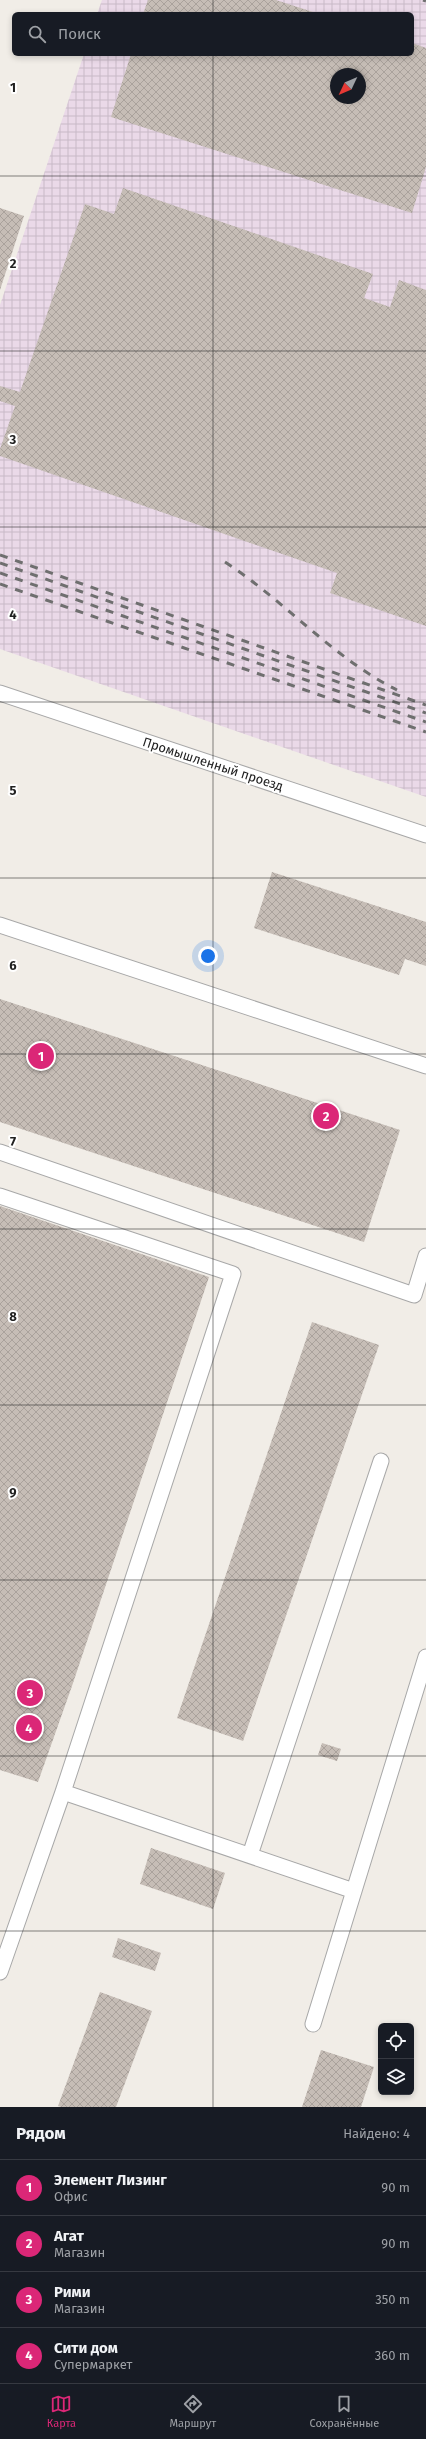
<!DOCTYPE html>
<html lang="ru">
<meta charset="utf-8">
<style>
:root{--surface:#171b24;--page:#242831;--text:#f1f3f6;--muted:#9ea1a6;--line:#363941;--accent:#db2777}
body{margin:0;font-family:"Fira Sans",sans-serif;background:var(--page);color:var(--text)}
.controls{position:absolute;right:12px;bottom:12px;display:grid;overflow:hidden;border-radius:6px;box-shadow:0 2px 6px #0003}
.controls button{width:36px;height:36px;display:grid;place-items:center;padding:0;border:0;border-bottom:1px solid var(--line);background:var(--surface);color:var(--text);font:20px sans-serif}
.compass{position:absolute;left:330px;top:68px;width:36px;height:36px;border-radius:50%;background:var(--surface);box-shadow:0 2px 6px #0003;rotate:226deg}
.you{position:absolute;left:208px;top:956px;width:14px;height:14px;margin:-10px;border:3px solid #fff;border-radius:50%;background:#1a73e8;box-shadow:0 0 0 6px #1a73e833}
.badge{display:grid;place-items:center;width:26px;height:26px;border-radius:50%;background:var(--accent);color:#fff;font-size:13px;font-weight:700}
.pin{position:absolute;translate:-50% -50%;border:2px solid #fff;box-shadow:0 1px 4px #0006}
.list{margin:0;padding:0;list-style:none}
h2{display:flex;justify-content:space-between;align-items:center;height:52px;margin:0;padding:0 16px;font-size:17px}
h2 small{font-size:13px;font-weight:400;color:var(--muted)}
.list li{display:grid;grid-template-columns:26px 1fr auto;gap:12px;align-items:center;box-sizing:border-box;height:56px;padding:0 16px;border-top:1px solid var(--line)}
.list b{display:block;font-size:15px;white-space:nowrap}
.list p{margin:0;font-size:13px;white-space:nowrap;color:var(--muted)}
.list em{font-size:13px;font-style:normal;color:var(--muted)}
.icon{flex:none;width:22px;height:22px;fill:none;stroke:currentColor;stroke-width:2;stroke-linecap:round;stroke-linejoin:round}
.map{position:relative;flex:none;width:426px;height:2107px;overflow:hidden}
.search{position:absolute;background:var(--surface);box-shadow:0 2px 6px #0003;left:12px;right:12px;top:12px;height:44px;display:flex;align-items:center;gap:10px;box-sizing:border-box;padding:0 14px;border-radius:6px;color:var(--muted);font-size:15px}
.sheet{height:276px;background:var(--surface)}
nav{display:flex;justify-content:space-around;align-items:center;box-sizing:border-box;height:56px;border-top:1px solid var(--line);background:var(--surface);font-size:11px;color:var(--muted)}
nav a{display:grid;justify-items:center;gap:2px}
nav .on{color:var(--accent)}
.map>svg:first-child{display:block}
.industrial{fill:url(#industrial-grid);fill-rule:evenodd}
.building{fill:url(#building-cross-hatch);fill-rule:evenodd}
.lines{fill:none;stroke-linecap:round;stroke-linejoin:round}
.minor-casing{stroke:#a8a8a8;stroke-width:17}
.minor{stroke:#fff;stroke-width:15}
.rail{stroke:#6f6f6f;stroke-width:3;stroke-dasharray:8 8;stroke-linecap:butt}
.grid{fill:none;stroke:#212121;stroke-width:1;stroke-opacity:0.55}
.labels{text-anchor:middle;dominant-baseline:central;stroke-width:4;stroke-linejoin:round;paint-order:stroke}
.street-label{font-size:13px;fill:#212121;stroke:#fff}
.grid-label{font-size:13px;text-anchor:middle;font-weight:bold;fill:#212121;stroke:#fff;stroke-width:4;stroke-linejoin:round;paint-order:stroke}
</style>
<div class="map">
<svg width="426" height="2107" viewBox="0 0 426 2107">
<defs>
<pattern id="industrial-grid" width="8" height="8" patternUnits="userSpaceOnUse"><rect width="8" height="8" fill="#ead9e8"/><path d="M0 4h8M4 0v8" fill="none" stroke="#c8bac7"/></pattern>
<pattern id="building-cross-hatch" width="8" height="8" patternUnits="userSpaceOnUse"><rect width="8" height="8" fill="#c6bdb6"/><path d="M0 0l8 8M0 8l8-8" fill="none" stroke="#aaa29c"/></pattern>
</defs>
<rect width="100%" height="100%" fill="#f1ede7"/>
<path class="industrial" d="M 102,0 L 426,0 L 426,797 L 0,649 L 0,305 L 84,54 L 412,54 L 412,14 L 97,14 ZM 336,74 L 360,74 L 360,98 L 336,98 Z"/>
<path class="building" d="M 148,0 L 276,0 L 319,14 L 143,14 Z
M 412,43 L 426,48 L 426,167 L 412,213 L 111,117 L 131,54 L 412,54 ZM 336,74 L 360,74 L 360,98 L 336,98 Z
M 123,188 L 373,274 L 364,298 L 390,307 L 399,280 L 426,290 L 426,626 L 330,593 L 337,573 L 0,456 L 0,449 L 15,406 L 0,401 L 0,386 L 20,392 L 85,204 L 114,214 Z
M 0,208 L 24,216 L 0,290 Z
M 272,872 L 426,922 L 426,966 L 405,959 L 399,975 L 254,928 Z
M 0,999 L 400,1130 L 364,1242 L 0,1122 Z
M 0,1206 L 209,1277 L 72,1686 L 38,1782 L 0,1770 Z
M 312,1322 L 379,1345 L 243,1741 L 177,1718 Z
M 322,1743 L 341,1749 L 337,1761 L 318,1755 Z
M 151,1848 L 225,1873 L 213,1909 L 140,1884 Z
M 118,1938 L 161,1953 L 155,1971 L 112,1957 Z
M 100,1992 L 152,2011 L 116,2107 L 61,2107 L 58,2106 Z
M 321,2050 L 374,2067 L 361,2107 L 302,2107 Z"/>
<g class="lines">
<g class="minor-casing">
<path id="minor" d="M 0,693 L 426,835
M 0,925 L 426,1066
M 0,1152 L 414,1295 L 426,1256
M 0,1196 L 233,1274 L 63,1792 L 0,1972
M 63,1792 L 354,1891
M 250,1855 L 381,1461
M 313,2024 L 426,1657"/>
</g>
<use href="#minor" class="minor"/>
<path class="rail" d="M 423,0 L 426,1
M 0,555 L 426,705
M 225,562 C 285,601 333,658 397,690
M 0,563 L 426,713
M 0,573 L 426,722
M 0,584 L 426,732"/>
</g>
<path class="grid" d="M 213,0 L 213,14M 213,54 L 213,2107M 0,176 L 426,176M 0,351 L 426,351M 0,527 L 426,527M 0,702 L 426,702M 0,878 L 426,878M 0,1054 L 426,1054M 0,1229 L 426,1229M 0,1405 L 426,1405M 0,1580 L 426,1580M 0,1756 L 426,1756M 0,1931 L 426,1931"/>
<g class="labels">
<g class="street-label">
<text transform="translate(213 764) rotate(18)">Промышленный проезд</text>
</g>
</g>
<g class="grid-label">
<text x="13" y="92">1</text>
<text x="13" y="268">2</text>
<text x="13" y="444">3</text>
<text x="13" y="619">4</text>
<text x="13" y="795">5</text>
<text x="13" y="970">6</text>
<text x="13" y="1146">7</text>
<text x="13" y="1321">8</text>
<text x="13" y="1497">9</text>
</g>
</svg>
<div class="controls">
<button><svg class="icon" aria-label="locate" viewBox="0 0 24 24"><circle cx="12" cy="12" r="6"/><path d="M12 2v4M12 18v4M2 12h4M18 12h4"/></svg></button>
<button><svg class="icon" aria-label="layers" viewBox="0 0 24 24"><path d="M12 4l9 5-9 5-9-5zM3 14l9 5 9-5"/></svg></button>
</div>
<svg class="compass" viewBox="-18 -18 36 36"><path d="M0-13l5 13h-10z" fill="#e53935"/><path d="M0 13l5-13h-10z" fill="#9ea1a6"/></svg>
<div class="you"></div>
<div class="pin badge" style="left:41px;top:1056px">1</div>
<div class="pin badge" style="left:326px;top:1116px">2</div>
<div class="pin badge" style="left:30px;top:1693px">3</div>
<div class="pin badge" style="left:29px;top:1728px">4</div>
<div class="search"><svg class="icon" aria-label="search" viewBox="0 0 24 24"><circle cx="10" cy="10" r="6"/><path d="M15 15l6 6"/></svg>Поиск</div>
</div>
<section class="sheet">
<h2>Рядом<small>Найдено: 4</small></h2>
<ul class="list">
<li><span class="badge">1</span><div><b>Элемент Лизинг</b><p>Офис</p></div><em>90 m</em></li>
<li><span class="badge">2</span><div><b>Агат</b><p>Магазин</p></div><em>90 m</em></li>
<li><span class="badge">3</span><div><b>Рими</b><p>Магазин</p></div><em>350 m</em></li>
<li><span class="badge">4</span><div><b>Сити дом</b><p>Супермаркет</p></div><em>360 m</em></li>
</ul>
</section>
<nav>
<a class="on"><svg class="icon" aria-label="map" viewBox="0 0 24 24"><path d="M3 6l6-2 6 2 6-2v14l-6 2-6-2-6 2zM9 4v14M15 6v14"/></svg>Карта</a>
<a><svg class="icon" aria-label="directions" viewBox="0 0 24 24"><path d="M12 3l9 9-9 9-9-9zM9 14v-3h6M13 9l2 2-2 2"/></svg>Маршрут</a>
<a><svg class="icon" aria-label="saved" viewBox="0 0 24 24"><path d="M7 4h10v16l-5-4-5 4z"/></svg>Сохранённые</a>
</nav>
